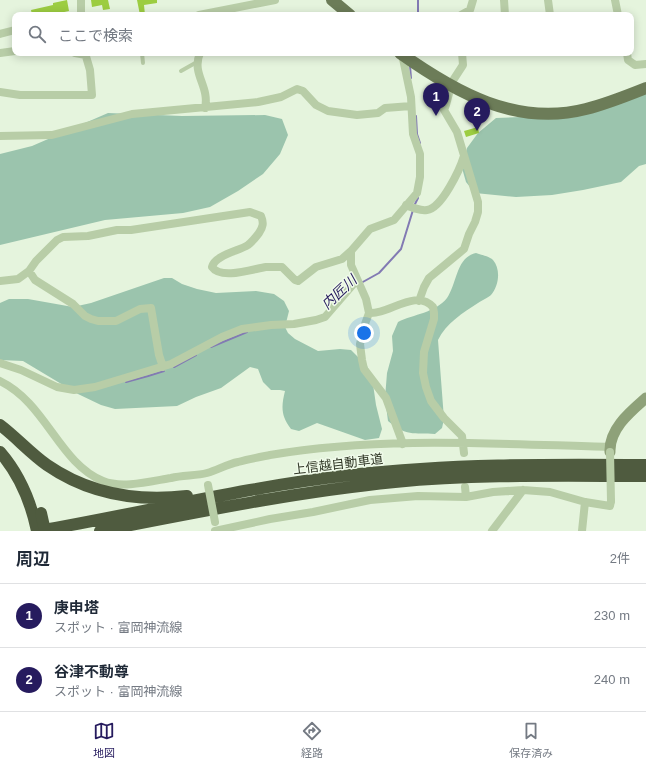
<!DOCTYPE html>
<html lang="ja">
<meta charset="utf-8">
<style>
:root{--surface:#fff;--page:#f6f6f7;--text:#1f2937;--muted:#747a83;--line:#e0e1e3;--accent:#261b5e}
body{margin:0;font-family:Helvetica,"Noto Sans JP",sans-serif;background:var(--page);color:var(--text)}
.you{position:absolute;left:364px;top:333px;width:14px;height:14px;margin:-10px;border:3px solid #fff;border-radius:50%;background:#1a73e8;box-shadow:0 0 0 6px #1a73e833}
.badge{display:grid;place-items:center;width:26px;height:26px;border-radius:50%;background:var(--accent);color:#fff;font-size:13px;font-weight:700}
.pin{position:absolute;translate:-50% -33px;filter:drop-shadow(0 1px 2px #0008)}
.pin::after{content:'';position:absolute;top:21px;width:14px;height:12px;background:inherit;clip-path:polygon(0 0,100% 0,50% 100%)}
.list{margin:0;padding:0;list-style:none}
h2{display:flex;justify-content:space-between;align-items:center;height:52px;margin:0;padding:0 16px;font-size:17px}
h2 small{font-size:13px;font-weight:400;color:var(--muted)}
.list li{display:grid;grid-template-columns:26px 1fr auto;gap:12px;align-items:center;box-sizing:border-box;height:64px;padding:0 16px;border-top:1px solid var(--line)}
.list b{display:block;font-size:15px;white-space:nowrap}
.list p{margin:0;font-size:13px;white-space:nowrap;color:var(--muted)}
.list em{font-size:13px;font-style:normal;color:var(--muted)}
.icon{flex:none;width:22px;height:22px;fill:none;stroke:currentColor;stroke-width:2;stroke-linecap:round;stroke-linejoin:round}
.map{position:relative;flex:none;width:646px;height:531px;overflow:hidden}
.search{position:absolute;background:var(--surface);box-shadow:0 2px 10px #0003;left:12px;right:12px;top:12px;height:44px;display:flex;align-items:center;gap:10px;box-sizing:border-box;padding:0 14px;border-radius:8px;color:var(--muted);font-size:15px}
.sheet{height:180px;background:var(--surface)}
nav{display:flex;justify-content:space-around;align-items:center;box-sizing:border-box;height:56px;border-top:1px solid var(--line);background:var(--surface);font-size:11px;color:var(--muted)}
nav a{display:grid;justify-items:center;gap:2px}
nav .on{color:var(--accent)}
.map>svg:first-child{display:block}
.green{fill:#9bc4ad}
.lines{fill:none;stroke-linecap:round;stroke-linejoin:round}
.stream{stroke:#827ab3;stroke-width:2}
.building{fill:#9ccd41}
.lane{stroke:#b8cda7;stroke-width:4}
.street{stroke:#b8cda7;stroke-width:8}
.secondary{stroke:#8ea179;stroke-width:11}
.primary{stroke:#6c7c58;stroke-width:12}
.highway{stroke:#4f5b3f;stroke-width:12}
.street-bridge{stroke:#b8cda7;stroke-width:8}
.highway-bridge{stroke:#4f5b3f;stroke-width:12}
.labels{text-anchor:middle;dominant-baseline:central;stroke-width:3;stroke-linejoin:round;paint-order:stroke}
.street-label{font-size:13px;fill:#323928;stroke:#f0fbea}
.water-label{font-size:14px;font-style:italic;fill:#261b5e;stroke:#f0fbea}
</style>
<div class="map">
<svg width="646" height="531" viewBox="0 0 646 531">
<rect width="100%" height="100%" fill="#e5f4dd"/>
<path class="green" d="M 646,92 L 646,164 L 639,166 L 621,182 L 583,190 L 552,195 L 516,197 L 475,193 L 466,182 L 462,168 L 467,148 L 478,133 L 496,118 L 521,117 L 574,111 Z
M 108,113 L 182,116 L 265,115 L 282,119 L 288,135 L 280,154 L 263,174 L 238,191 L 210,207 L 183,213 L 105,220 L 0,245 L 0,154 L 32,146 Z
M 476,253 C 481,255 489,256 493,260 C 501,269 499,286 491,295 C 488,298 482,300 478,303 C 463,313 446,323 438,340 L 444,419 L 442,428 L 435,434 C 414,433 405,436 388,421 L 385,398 L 387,373 L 393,351 L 392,336 L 398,322 C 414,314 435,313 447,298 C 457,284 456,257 476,253 Z
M 164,278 L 172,278 L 182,284 L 197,289 L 216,293 L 256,291 L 274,294 L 284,301 L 289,311 L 285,327 L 288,333 L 295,339 L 318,351 L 340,349 L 351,350 L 367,366 L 372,377 L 376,405 L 382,429 L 379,438 L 365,440 L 317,423 L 299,431 L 291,429 C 281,416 281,407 285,391 L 280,390 L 271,390 L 263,382 L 258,369 L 250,367 L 221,388 L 196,397 L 177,406 L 115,409 L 101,405 L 78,394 L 23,361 L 0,360 L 0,303 L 9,299 L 28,299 L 73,307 L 91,303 Z"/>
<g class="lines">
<path class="stream" d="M 418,0 L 418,15
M 410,66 L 411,78
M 416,116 L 417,134 L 420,143
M 414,206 L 418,198
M 361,283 L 379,273 L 401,249 L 413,210
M 211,347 L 247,332
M 174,367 L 196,355
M 126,382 L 148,376 L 164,371"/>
</g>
<path class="building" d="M 67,0 L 69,11 L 50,15 L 32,15 L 31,10 L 53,5 L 53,3 Z
M 91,0 L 108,0 L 110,9 L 103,10 L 102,5 L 92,7 Z
M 137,0 L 157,0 L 157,3 L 144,5 L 145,15 L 140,15 Z
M 478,127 L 479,133 L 466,137 L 464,131 Z"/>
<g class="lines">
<path class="lane" d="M 142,53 L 143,63
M 181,71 L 197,62"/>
<path class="street" d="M 504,0 L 505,15
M 548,0 L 550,15
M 615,0 L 618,15
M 81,15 L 81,0
M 199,15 L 275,0
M 461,15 L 470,10 L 473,0
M 0,34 L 15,30
M 0,53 L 15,51
M 75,53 L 86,55
M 200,53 C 191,74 210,86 205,108
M 627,53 L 628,60 L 635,65 L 646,64
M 402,54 L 411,97 L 413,134 L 420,154 L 420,177 L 417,193 L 394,220 L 370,229 L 351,251 L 351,265 L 366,299 L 369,313 L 365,324 L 360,344 L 362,360 L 364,369 L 386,398 L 403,444
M 450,85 L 463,65 L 462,53
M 0,92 L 20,95 L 92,95 L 90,70 L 85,53
M 0,136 L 52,135 L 132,114 L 258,102 L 281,97 L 297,89 L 303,91 L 316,105 L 328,111 L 357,115 L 378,113 L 385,108 L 411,106
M 406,205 C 413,208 420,211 427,210 C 442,208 460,169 464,156
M 29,271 L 35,280 L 73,304 L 85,316 L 91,319 L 98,321 L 116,321 L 140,309 L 151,308 L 159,355 L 163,367
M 0,281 L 18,279 L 29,271 L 36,261 L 57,240 L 63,237 L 88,236 L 117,230 L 131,230 L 250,212 L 261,216 C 264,223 263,227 259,233 C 256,237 252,242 248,245 C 239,251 215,255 212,267 C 221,280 253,269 266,267 C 271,267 276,267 282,267 L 295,280 L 298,281 L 316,267 L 342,259 L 351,251
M 419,301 L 424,287 L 429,278 L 464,249 L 469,234 L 475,222 L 478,212 L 478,202 L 457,132 L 444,110 L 446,105 L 451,86
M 369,313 C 388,315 416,288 433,307 L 434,313 L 434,319 L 424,352 L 423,373 L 426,387 L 431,401 L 444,418 L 462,436 L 464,453
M 0,363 L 21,370 L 57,387 L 74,390 L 95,387 L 171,364 L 222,337 L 242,329 L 271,325 L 294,324 L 316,320 L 325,317 L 357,280
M 0,381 C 46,403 59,463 103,481 C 122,489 152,481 171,478 C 183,475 196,476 207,473 C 218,470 227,464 238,462 C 249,459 260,457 270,455 C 382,436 497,444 610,447
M 465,487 L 466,497
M 215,531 L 270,519 L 313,512 L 370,500 L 418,496 L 466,497 L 493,492 L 523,490 L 550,492 L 585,502 L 610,506 L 611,501
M 492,531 L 523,490
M 582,531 L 585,502"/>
<path class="secondary" d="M 610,452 C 609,429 630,412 646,398"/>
<path class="primary" d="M 332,0 L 350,15
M 400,53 C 455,92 516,127 586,109 C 606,104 626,96 646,88"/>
<path class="highway" d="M 0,425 C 16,437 30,453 47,465 C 89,494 136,502 187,496
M 0,452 C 19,474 31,502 37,531
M 38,531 C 142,513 245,487 350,475 C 449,464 547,464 646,465
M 100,531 C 198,512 295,492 395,482 C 478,474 562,476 646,476"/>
<path class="street-bridge" d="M 610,452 L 611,501
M 208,485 L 215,522"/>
<path class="highway-bridge" d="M 41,513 L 45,531"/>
</g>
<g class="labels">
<g class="street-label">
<text transform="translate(338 464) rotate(-7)">上信越自動車道</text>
</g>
<g class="water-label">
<text transform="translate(339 292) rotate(-43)">内匠川</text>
</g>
</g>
</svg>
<div class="you"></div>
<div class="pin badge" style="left:436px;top:116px">1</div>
<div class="pin badge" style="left:477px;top:131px">2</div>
<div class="search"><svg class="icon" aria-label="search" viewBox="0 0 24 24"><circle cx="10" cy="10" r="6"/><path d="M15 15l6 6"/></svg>ここで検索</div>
</div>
<section class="sheet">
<h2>周辺<small>2件</small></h2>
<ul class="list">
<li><span class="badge">1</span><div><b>庚申塔</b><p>スポット · 富岡神流線</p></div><em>230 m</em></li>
<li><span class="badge">2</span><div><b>谷津不動尊</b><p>スポット · 富岡神流線</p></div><em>240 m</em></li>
</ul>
</section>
<nav>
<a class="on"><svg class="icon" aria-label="map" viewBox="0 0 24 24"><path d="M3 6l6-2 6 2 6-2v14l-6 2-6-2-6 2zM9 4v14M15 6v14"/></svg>地図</a>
<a><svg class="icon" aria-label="directions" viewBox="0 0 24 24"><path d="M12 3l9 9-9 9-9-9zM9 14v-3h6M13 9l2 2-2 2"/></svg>経路</a>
<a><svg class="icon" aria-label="saved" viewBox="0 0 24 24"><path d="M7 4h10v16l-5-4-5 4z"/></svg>保存済み</a>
</nav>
